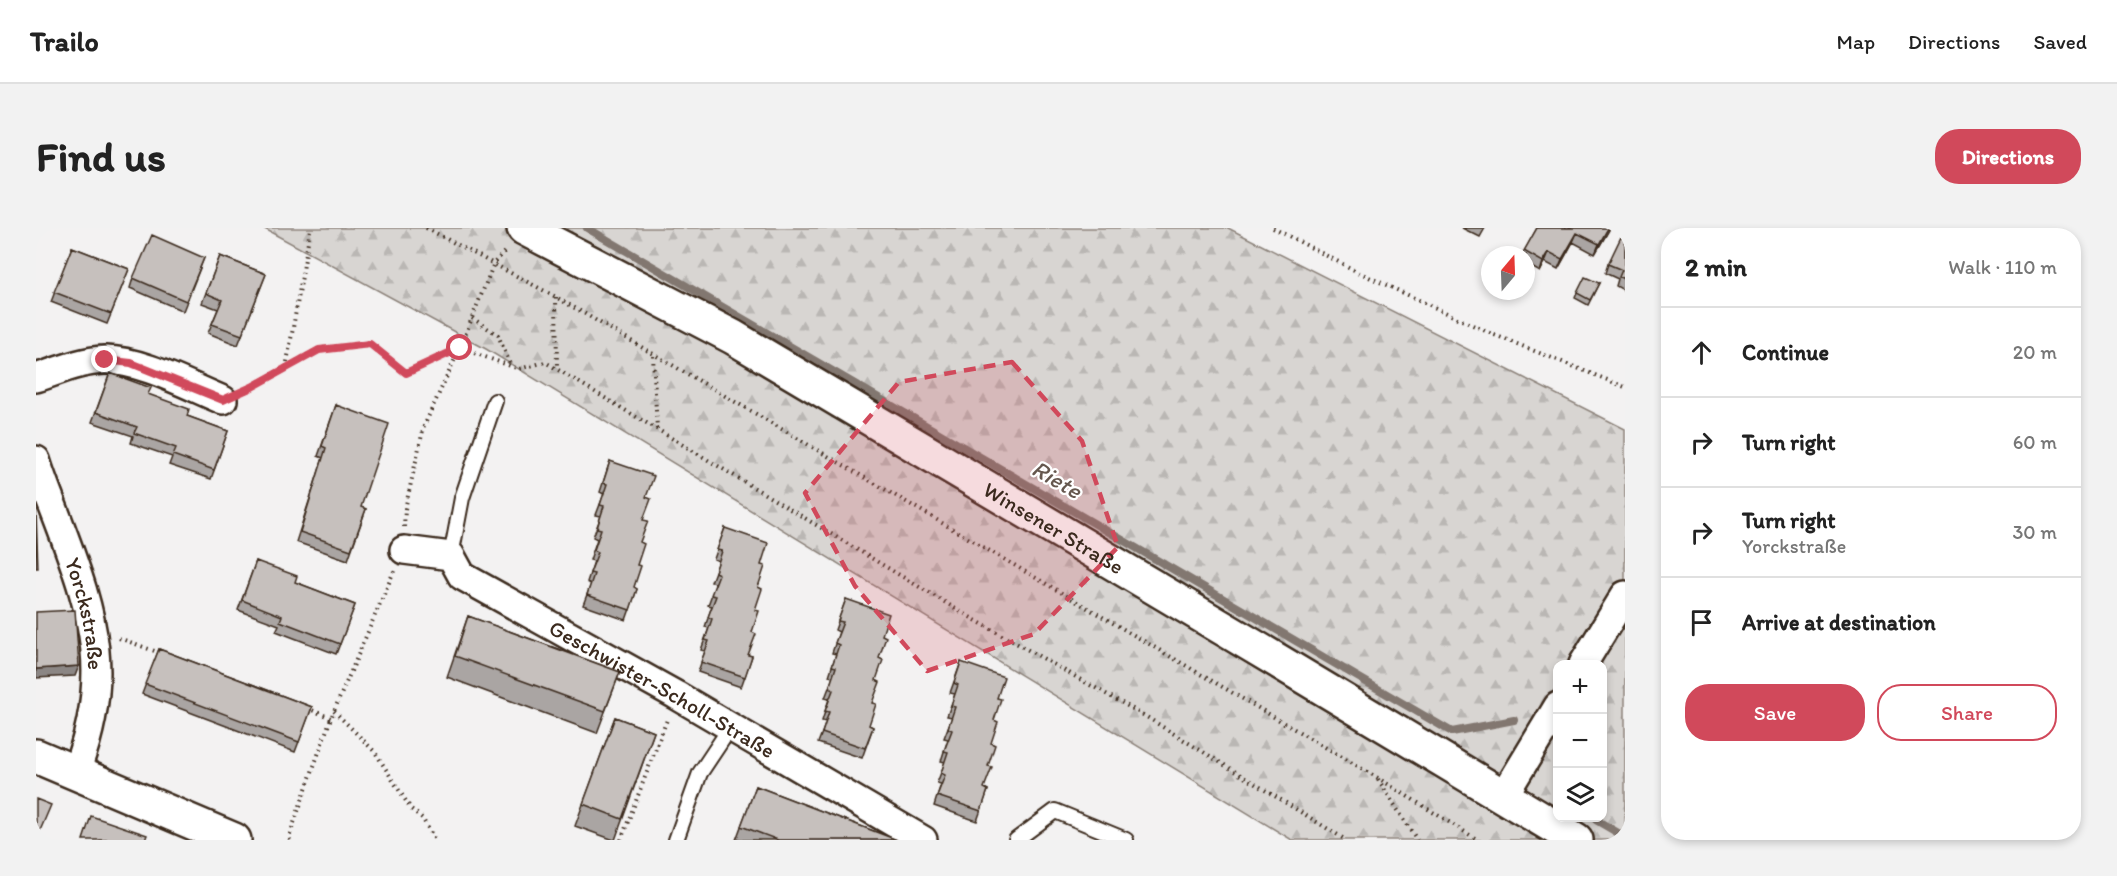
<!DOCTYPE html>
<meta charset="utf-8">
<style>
:root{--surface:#fff;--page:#f2f2f2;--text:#222;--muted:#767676;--line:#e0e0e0;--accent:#d1495b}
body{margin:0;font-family:Itim,sans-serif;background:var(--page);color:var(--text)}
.controls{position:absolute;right:18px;bottom:18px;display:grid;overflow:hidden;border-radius:12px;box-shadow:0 3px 9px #0003}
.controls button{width:54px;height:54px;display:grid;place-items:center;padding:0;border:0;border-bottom:2px solid var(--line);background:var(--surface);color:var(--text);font:30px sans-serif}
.compass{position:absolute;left:1445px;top:18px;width:54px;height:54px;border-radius:50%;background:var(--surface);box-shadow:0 3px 9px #0003;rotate:19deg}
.stop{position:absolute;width:18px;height:18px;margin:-14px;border:4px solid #d1495b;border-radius:50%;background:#fff}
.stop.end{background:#d1495b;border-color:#fff;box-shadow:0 2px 6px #0008}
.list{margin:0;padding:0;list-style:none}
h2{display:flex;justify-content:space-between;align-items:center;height:78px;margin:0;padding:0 24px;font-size:26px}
h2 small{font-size:20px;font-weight:400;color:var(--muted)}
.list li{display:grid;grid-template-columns:39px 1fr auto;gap:18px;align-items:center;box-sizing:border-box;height:90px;padding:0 24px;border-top:2px solid var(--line)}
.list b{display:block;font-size:22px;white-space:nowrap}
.list p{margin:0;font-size:20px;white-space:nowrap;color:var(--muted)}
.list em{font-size:20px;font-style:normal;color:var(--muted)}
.actions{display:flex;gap:12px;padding:18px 24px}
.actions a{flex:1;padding:14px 0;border:2px solid var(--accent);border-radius:24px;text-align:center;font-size:21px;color:var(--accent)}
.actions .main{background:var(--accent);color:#fff}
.icon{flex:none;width:33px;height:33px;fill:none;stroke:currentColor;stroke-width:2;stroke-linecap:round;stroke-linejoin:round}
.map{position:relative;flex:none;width:1589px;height:612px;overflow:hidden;border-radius:24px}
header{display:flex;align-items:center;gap:36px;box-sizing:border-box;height:84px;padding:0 30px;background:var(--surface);border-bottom:2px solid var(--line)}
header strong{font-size:28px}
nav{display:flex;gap:33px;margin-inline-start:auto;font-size:21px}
.intro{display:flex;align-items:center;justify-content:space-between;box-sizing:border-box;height:144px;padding:0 36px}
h1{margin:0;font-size:42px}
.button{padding:15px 27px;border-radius:24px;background:var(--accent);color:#fff;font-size:21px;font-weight:700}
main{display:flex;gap:36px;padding:0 36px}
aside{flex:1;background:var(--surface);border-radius:24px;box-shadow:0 3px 9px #0003}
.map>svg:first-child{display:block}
.forest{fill:url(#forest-firs);stroke:#8a8078;stroke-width:1.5;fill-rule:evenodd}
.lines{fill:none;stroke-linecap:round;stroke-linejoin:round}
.stream{stroke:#827770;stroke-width:8}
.lane-casing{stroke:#3b2a1e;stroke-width:18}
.street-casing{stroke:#3b2a1e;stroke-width:32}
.secondary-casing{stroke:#3b2a1e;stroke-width:38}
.path{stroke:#3b2a1e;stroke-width:4;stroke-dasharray:1.5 4.5;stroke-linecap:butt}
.lane{stroke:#fff;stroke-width:14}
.street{stroke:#fff;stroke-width:27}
.secondary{stroke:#fff;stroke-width:33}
.wall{fill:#aaa5a3;stroke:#3b2a1e;stroke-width:1.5}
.shaded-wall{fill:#8b8684;stroke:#3b2a1e;stroke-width:1.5}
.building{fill:#c6c0bd;stroke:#3b2a1e;stroke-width:1.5}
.route{stroke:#d1495b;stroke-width:8}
.marked{fill:#d1495b;fill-opacity:0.2;stroke:#d1495b;stroke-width:4.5;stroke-dasharray:12 8;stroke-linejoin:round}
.labels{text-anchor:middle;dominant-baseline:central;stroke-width:4.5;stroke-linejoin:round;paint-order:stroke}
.street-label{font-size:22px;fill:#3b2a1e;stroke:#fff}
.water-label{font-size:24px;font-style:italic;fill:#65574e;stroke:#fff}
</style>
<header>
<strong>Trailo</strong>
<nav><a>Map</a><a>Directions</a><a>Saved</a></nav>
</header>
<div class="intro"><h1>Find us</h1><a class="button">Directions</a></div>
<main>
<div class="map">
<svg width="1589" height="612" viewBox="0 0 1589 612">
<defs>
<pattern id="forest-firs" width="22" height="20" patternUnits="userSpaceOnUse" patternTransform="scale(1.5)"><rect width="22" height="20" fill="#d8d5d2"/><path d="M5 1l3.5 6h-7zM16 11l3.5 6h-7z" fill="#bab7b4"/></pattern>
</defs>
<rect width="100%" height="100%" fill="#f3f2f2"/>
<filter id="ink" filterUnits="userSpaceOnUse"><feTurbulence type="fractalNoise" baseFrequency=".0167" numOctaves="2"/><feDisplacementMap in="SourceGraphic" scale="12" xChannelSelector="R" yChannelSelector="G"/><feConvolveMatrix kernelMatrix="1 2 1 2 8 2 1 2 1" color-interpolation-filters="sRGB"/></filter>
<g filter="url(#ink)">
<path class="forest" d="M 227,0 L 1192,0 L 1589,201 L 1589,612 L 1256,612 L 450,121 ZM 1522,436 L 1566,436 L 1566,590 L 1522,590 Z"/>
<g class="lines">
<path class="stream" d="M 551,0 L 1416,504 L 1478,492
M 1560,590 L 1560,592 L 1589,609"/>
<g class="lane-casing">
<path id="lane" d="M 415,328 L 426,270 L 459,173
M 640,612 L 664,545 L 694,500
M 980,612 L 1019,583 L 1090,612"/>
</g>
<g class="street-casing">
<g id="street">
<path d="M 0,150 C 22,143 44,133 68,132 C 103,131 153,158 187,172"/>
<path id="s1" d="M 0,232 C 7,255 17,278 25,300 C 59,390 76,450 40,543"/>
<path id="s2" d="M 368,322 L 415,328 L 426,348 L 640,467 L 887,612"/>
<path d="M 1547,436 L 1589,367"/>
<path d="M 1467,569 L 1522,478"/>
</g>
</g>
<g class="secondary-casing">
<g id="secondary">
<path id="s3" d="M 488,0 L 697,109 L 1217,418 L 1540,612"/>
<path d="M 0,528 L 198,612"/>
</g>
</g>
<path class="path" d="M 390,0 L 520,69 L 1342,550 L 1442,612
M 1237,0 L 1320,43 L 1456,106 L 1589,159
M 520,69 L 521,141
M 436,90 L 462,107 L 475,138
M 617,128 L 621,201
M 250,140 L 274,2 L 277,0
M 208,163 L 283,121 L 334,116 L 370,145 L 424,120 L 483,141 L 509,134 L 925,384 L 1109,488 L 1310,612
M 368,299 L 369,281 L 388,198 L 424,120 L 458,35 L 470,22
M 83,410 L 124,425
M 271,480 L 295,490
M 298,483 L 339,524 L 375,581 L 386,590 L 399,612
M 1342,551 L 1381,612
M 254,612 L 253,609 L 295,490 L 358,343
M 585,612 L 632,489"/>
<use href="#lane" class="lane"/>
<use href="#street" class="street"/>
<use href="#secondary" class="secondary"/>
</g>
<path class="wall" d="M 1426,0 L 1449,0 L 1444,9 Z
M 1501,0 L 1574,0 L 1559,26 L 1537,14 L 1522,41 L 1509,34 L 1504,44 L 1490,36 L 1490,27 L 1486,27 Z
M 1589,11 L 1589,63 L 1580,58 L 1582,51 L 1569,45 L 1572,36 Z
M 36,19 L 93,41 L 71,96 L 15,74 Z
M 184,28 L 230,46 L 202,117 L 172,105 L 182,81 L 166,75 Z
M 168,30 L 147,83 L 94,60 L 97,50 Z
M 1563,55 L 1552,77 L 1539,70 L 1541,65 Z
M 74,145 L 151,188 L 192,203 L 175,251 L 133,237 L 136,229 L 95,215 L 97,208 L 56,194 Z
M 300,177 L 325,279 L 330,281 L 312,332 L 260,314 L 287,230 L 282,228 Z
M 574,233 L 610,269 L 598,359 L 601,361 L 590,392 L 547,377 L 555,356 L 551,354 L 558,333 L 554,332 L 561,311 L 557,309 L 565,288 L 560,287 L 568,266 L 564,264 Z
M 689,300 L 725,337 L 712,427 L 716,428 L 705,459 L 662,444 L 669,423 L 665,422 L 673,400 L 669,399 L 676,378 L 672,377 L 680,355 L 675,354 L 683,333 L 678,331 Z
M 220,333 L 259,354 L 319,377 L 300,426 L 240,403 L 243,397 L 202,382 Z
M 810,371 L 846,407 L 833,497 L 837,499 L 826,530 L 782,515 L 790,494 L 786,493 L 793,471 L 789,470 L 797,449 L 793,448 L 800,426 L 796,425 L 803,404 L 799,402 Z
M 432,388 L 584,444 L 561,505 L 411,449 Z
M 123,421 L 276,479 L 259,524 L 106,466 Z
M 925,434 L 961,470 L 948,560 L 952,562 L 941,593 L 898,578 L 905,556 L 901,555 L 909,534 L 905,533 L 912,511 L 908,510 L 916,489 L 911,488 L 919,466 L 914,465 Z
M 579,489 L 618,504 L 579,612 L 578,612 L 539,598 Z
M 720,558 L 861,612 L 700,612 Z"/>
<path class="shaded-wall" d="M 1572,0 L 1574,0 L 1559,26 L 1563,16 Z
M 1541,5 L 1537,14 L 1522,41 L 1526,31 Z
M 1513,24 L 1509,34 L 1504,44 L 1507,34 Z
M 43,438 L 39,448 L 0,450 L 0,441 Z"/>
<path class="building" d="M 1501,0 L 1572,0 L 1563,16 L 1541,5 L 1526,31 L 1513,24 L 1507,34 L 1488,23 Z
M 116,7 L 168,30 L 150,73 L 97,50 Z
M 1585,9 L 1589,11 L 1589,51 L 1583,49 L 1586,42 L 1572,36 Z
M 36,19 L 93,41 L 75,86 L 18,64 Z
M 184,28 L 230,46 L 206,107 L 176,96 L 186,72 L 170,65 Z
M 1549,49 L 1563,55 L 1554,72 L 1541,65 Z
M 74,145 L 115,160 L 112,166 L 153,181 L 151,188 L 192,203 L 178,242 L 137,227 L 140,220 L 98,205 L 101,199 L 60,184 Z
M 300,177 L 353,196 L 325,279 L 330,281 L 315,322 L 264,304 L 290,220 L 286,218 Z
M 574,233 L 618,248 L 610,269 L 615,271 L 607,292 L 612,293 L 604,314 L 608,316 L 601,337 L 605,338 L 598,359 L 601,361 L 594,382 L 551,367 L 558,346 L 554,345 L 562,324 L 558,322 L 565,301 L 561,300 L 568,278 L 564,277 L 571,256 L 567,255 Z
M 0,282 L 2,340 L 0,340 Z
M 689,300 L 732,315 L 725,337 L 729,338 L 722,359 L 726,361 L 719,382 L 723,383 L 716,404 L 720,406 L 712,427 L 716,428 L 709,449 L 665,434 L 673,413 L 669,412 L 676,391 L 672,389 L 680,368 L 675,367 L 683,346 L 679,344 L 686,323 L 681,322 Z
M 220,333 L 261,348 L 259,354 L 319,377 L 304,416 L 244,393 L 246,388 L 206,372 Z
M 810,371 L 853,386 L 846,407 L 850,409 L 843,430 L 847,432 L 840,452 L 844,454 L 836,475 L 840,476 L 833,497 L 837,499 L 829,520 L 786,505 L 793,484 L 789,483 L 797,462 L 793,460 L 800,439 L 796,438 L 803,417 L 799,415 L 807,394 L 802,393 Z
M 39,382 L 43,438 L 0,441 L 0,384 Z
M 432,388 L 584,444 L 569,483 L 419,428 Z
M 123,421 L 276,479 L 263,514 L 109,456 Z
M 925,434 L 968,449 L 961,470 L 965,471 L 958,492 L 962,494 L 955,515 L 959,517 L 952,538 L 956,539 L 948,560 L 952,562 L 945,583 L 901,568 L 909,547 L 905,545 L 912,524 L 908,523 L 916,502 L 912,500 L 919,479 L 915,478 L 922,457 L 918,455 Z
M 579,489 L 618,504 L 586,591 L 547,576 Z
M 720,558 L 861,612 L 742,612 L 705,598 Z
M 0,571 L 15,577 L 0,612 Z
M 55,588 L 111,607 L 109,612 L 47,612 Z"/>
</g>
<g class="lines" filter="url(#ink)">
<path class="route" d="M 69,132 L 95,135 L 187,172 L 216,159 L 283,122 L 334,116 L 370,145 L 424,120"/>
</g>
<path class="marked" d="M 976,134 L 1046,213 L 1082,319 L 998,406 L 891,443 L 819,358 L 769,265 L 863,154 Z"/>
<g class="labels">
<g class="street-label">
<text stroke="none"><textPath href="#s3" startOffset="609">Winsener Straße</textPath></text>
<text stroke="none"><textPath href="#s1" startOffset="162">Yorckstraße</textPath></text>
<text stroke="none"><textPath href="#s2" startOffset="300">Geschwister-Scholl-Straße</textPath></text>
</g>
<g class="water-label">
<text transform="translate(1021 251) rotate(30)">Riete</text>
</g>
</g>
</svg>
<div class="controls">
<button>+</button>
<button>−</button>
<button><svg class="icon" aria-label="layers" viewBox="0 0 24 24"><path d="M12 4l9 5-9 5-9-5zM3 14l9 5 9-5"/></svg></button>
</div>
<svg class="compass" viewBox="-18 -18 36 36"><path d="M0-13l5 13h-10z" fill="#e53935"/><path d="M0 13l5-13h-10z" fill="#767676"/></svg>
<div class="stop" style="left:424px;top:120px"></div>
<div class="stop end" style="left:69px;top:132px"></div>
</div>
<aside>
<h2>2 min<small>Walk · 110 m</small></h2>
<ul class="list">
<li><svg class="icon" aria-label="ahead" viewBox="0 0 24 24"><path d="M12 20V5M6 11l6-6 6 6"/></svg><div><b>Continue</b></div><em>20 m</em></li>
<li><svg class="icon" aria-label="right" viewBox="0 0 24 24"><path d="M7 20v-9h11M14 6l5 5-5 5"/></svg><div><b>Turn right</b></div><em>60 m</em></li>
<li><svg class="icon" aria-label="right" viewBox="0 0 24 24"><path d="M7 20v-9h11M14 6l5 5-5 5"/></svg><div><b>Turn right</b><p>Yorckstraße</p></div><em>30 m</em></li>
<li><svg class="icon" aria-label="arrive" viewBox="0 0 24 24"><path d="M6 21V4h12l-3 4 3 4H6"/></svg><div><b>Arrive at destination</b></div></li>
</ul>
<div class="actions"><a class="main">Save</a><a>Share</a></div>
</aside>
</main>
